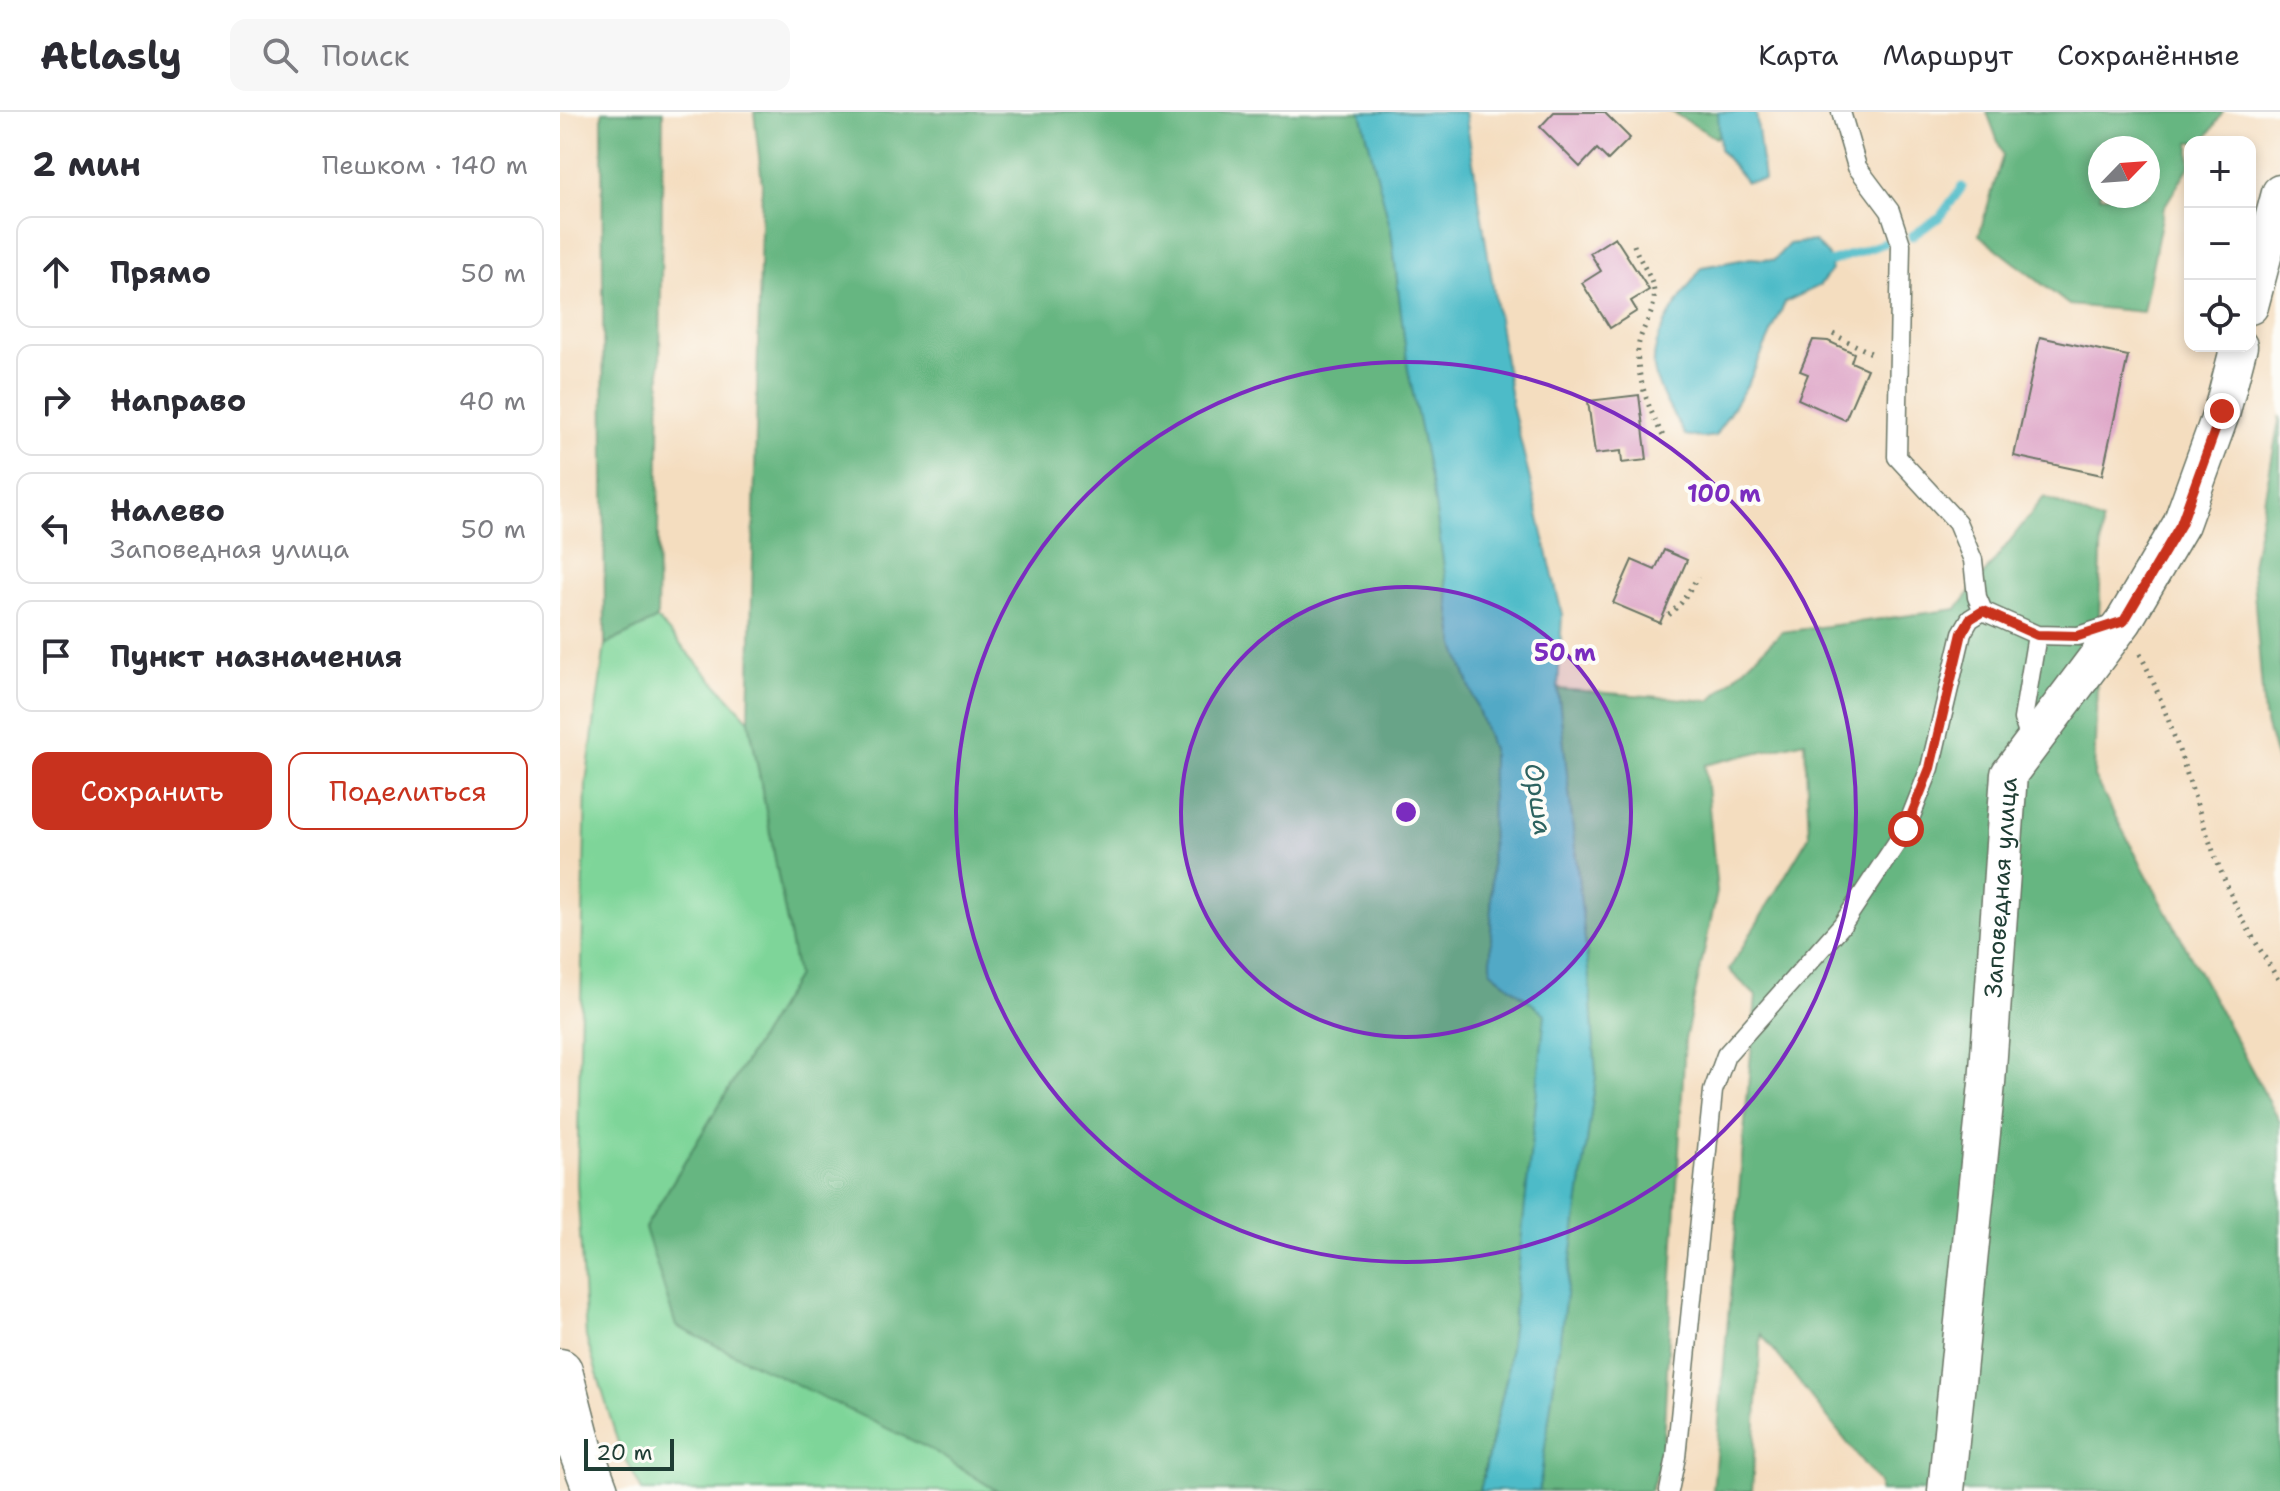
<!DOCTYPE html>
<html lang="ru">
<meta charset="utf-8">
<style>
:root{--surface:#fff;--page:#f7f7f7;--text:#2b2b33;--muted:#7c7c81;--line:#e1e1e2;--accent:#c8321e}
body{margin:0;font-family:"Shantell Sans",sans-serif;background:var(--page);color:var(--text)}
.controls{position:absolute;right:24px;top:24px;display:grid;overflow:hidden;border-radius:16px;box-shadow:0 4px 12px #0003}
.controls button{width:72px;height:72px;display:grid;place-items:center;padding:0;border:0;border-bottom:2px solid var(--line);background:var(--surface);color:var(--text);font:40px sans-serif}
.compass{position:absolute;left:1528px;top:24px;width:72px;height:72px;border-radius:50%;background:var(--surface);box-shadow:0 4px 12px #0003;rotate:65deg}
.scale{position:absolute;left:24px;bottom:20px;width:90px;box-sizing:border-box;padding-left:8px;border:4px solid #1f3d34;border-top:0;font-size:22px;line-height:28px;white-space:nowrap;color:#1f3d34;-webkit-text-stroke:6px #fdfcf7;paint-order:stroke}
.stop{position:absolute;width:24px;height:24px;margin:-18px;border:6px solid #c8321e;border-radius:50%;background:#fff}
.stop.end{background:#c8321e;border-color:#fff;box-shadow:0 2px 8px #0008}
.list{margin:0;padding:0;list-style:none}
h2{display:flex;justify-content:space-between;align-items:center;height:104px;margin:0;padding:0 32px;font-size:34px}
h2 small{font-size:26px;font-weight:400;color:var(--muted)}
.list li{display:grid;grid-template-columns:52px 1fr auto;gap:24px;align-items:center;box-sizing:border-box;height:112px;margin:0 16px 16px;padding:0 16px;border:2px solid var(--line);border-radius:16px}
.list b{display:block;font-size:30px;white-space:nowrap}
.list p{margin:0;font-size:26px;white-space:nowrap;color:var(--muted)}
.list em{font-size:26px;font-style:normal;color:var(--muted)}
.actions{display:flex;gap:16px;padding:24px 32px}
.actions a{flex:1;padding:18px 0;border:2px solid var(--accent);border-radius:16px;text-align:center;font-size:28px;color:var(--accent)}
.actions .main{background:var(--accent);color:#fff}
.icon{flex:none;width:44px;height:44px;fill:none;stroke:currentColor;stroke-width:2;stroke-linecap:round;stroke-linejoin:round}
.map{position:relative;flex:none;width:1720px;height:1379px;overflow:hidden}
header{display:flex;align-items:center;gap:48px;box-sizing:border-box;height:112px;padding:0 40px;background:var(--surface);border-bottom:2px solid var(--line)}
header strong{font-size:38px}
nav{display:flex;gap:44px;margin-inline-start:auto;font-size:28px}
.search{width:560px;height:72px;background:var(--page);display:flex;align-items:center;gap:20px;box-sizing:border-box;padding:0 28px;border-radius:16px;color:var(--muted);font-size:30px}
main{display:flex}
aside{flex:1;background:var(--surface)}
.map>svg:first-child{display:block}
.green{fill:#7ed599;stroke:#4e8966;stroke-width:2}
.forest{fill:#66b681;stroke:#427a5a;stroke-width:2;fill-rule:evenodd}
.water{fill:#4ebbc8;stroke:#367c7e;stroke-width:2}
.lines{fill:none;stroke-linecap:round;stroke-linejoin:round}
.stream{stroke:#4ebbc8;stroke-width:9}
.building{fill:#dea5c7}
.lane-casing{stroke:#6a7565;stroke-width:21}
.street-casing{stroke:#6a7565;stroke-width:39}
.primary-casing{stroke:#6a7565;stroke-width:47}
.path{stroke:#6a7565;stroke-width:5;stroke-dasharray:2 6;stroke-linecap:butt}
.lane{stroke:#fff;stroke-width:18}
.street{stroke:#fff;stroke-width:36}
.primary{stroke:#fff;stroke-width:44}
.route{stroke:#c8321e;stroke-width:10}
.ring{fill:none;stroke:#7b2cbf;stroke-width:4}
.labels{text-anchor:middle;dominant-baseline:central;stroke-width:8;stroke-linejoin:round;paint-order:stroke}
.street-label{font-size:24px;fill:#1f3d34;stroke:#fdfcf7}
.water-label{font-size:26px;font-style:italic;fill:#2d6360;stroke:#fdfcf7}
.centre{fill:#7b2cbf;stroke:#fdfcf7;stroke-width:4}
.ring-label{font-size:24px;text-anchor:middle;font-weight:bold;fill:#7b2cbf;stroke:#fdfcf7;stroke-width:8;stroke-linejoin:round;paint-order:stroke}
</style>
<header>
<strong>Atlasly</strong>
<div class="search"><svg class="icon" aria-label="search" viewBox="0 0 24 24"><circle cx="10" cy="10" r="6"/><path d="M15 15l6 6"/></svg>Поиск</div>
<nav><a>Карта</a><a>Маршрут</a><a>Сохранённые</a></nav>
</header>
<main>
<aside>
<h2>2 мин<small>Пешком · 140 m</small></h2>
<ul class="list">
<li><svg class="icon" aria-label="ahead" viewBox="0 0 24 24"><path d="M12 20V5M6 11l6-6 6 6"/></svg><div><b>Прямо</b></div><em>50 m</em></li>
<li><svg class="icon" aria-label="right" viewBox="0 0 24 24"><path d="M7 20v-9h11M14 6l5 5-5 5"/></svg><div><b>Направо</b></div><em>40 m</em></li>
<li><svg class="icon" aria-label="left" viewBox="0 0 24 24"><path d="M17 20v-9H6M10 6l-5 5 5 5"/></svg><div><b>Налево</b><p>Заповедная улица</p></div><em>50 m</em></li>
<li><svg class="icon" aria-label="arrive" viewBox="0 0 24 24"><path d="M6 21V4h12l-3 4 3 4H6"/></svg><div><b>Пункт назначения</b></div></li>
</ul>
<div class="actions"><a class="main">Сохранить</a><a>Поделиться</a></div>
</aside>
<div class="map">
<svg width="1720" height="1379" viewBox="0 0 1720 1379">
<rect width="100%" height="100%" fill="#fdfcf7"/>
<filter id="ink" filterUnits="userSpaceOnUse"><feTurbulence type="fractalNoise" baseFrequency=".0125" numOctaves="2"/><feDisplacementMap in="SourceGraphic" scale="16" xChannelSelector="R" yChannelSelector="G"/><feConvolveMatrix kernelMatrix="1 2 1 2 8 2 1 2 1" color-interpolation-filters="sRGB"/></filter>
<filter id="wash" filterUnits="userSpaceOnUse"><feTurbulence type="fractalNoise" baseFrequency=".006" numOctaves="4" result="noise"/><feDisplacementMap in="SourceGraphic" scale="32" xChannelSelector="R" yChannelSelector="G"/><feGaussianBlur stdDeviation="1.8" result="paint"/><feColorMatrix in="noise" values="0 0 0 0 0 0 0 0 0 0 0 0 0 0 0 0 0 1.4 0 .05"/><feComposite in="paint" operator="in"/></filter>
<g filter="url(#wash)">
<rect width="100%" height="100%" fill="#f4ddbf"/>
<path class="green" d="M 97,507 L 189,608 L 237,864 L 85,1116 L 374,1339 L 437,1379 L 82,1379 L 58,1331 L 26,1225 L 17,1071 L 26,671 L 45,533 Z"/>
<path class="forest" d="M 42,0 L 103,0 L 97,507 L 45,533 Z
M 194,0 L 801,0 L 831,118 L 848,257 L 874,385 L 895,533 L 932,637 L 931,859 L 985,902 L 947,1264 L 919,1379 L 437,1379 L 374,1339 L 116,1214 L 85,1116 L 237,864 L 189,608 L 202,71 Z
M 1112,0 L 1174,0 L 1156,26 Z
M 1427,0 L 1663,0 L 1644,30 L 1630,30 L 1630,53 L 1604,95 L 1583,200 L 1509,193 L 1419,123 L 1443,43 ZM 1540,36 L 1588,36 L 1588,84 L 1540,84 Z
M 1720,304 L 1720,660 L 1704,604 L 1692,453 Z
M 1484,385 L 1542,410 L 1534,665 L 1720,1010 L 1720,1379 L 1319,1379 L 1319,1371 L 1201,1222 L 1192,1379 L 1153,1379 L 1196,884 L 1169,858 L 1249,724 L 1245,629 L 1145,653 L 1157,780 L 1125,928 L 1102,1349 L 1090,1379 L 979,1379 L 1036,964 L 1030,876 L 998,577 L 1150,589 L 1222,520 L 1397,497 Z"/>
<path class="water" d="M 801,0 L 905,0 L 952,293 L 1002,502 L 998,578 L 1030,876 L 1036,964 L 979,1379 L 920,1379 L 947,1264 L 985,902 L 931,859 L 932,637 L 895,533 L 874,385 L 848,257 L 831,118 Z
M 1158,0 L 1196,0 L 1204,68 L 1186,70 L 1160,38 Z
M 1254,129 L 1268,143 L 1272,158 L 1259,174 L 1225,190 L 1189,270 L 1155,324 L 1142,326 L 1125,323 C 1115,306 1095,274 1094,255 C 1091,219 1124,183 1142,155 L 1191,146 L 1214,148 L 1229,132 Z"/>
<g class="lines">
<path class="stream" d="M 1352,124 L 1380,105 L 1402,75
M 1270,150 L 1325,131"/>
</g>
<g id="blocks">
<path class="building" d="M 994,0 L 1044,0 L 1070,26 L 1048,48 L 1037,37 L 1020,55 L 980,15 Z
M 1055,125 L 1089,178 L 1071,189 L 1077,199 L 1050,216 L 1022,171 L 1041,159 L 1030,141 Z
M 1480,225 L 1568,244 L 1542,363 L 1454,344 Z
M 1253,228 L 1268,229 L 1294,241 L 1291,250 L 1307,257 L 1285,308 L 1238,287 L 1248,262 L 1240,259 Z
M 1079,283 L 1087,348 L 1062,351 L 1061,339 L 1035,342 L 1028,289 Z
M 1104,438 L 1127,448 L 1100,511 L 1053,491 L 1072,448 L 1095,458 Z"/>
</g>
</g>
<g filter="url(#ink)">
<use href="#blocks" fill-opacity="0" stroke="#6a7565" stroke-width="2"/>
<g class="lines">
<g class="lane-casing">
<path id="lane" d="M 1281,0 L 1297,55 L 1330,99 L 1341,132 L 1337,345 L 1397,410 L 1413,448 L 1417,485 L 1423,499 L 1477,523 L 1518,524 L 1555,512
M 1472,633 L 1463,607 L 1477,523
M 1109,1379 L 1116,1345 L 1153,979 L 1166,943 L 1282,813 L 1346,717 L 1370,656 L 1402,521 L 1410,507 L 1423,499"/>
</g>
<g class="street-casing">
<g id="street">
<path d="M 1690,194 L 1720,81"/>
<path id="s1" d="M 1386,1379 L 1427,971 L 1449,662 L 1564,509 L 1621,412 L 1662,299 L 1679,234"/>
</g>
</g>
<g class="primary-casing">
<path id="primary" d="M 0,1259 L 20,1336 L 36,1379"/>
</g>
<path class="path" d="M 1074,133 C 1079,149 1091,162 1094,179 C 1096,199 1085,210 1080,227 C 1071,253 1090,301 1103,324
M 1273,222 L 1315,243
M 1109,503 L 1121,491 L 1138,465
M 1580,542 C 1619,618 1636,707 1672,785 C 1685,815 1704,843 1720,871"/>
<use href="#lane" class="lane"/>
<use href="#street" class="street"/>
<use href="#primary" class="primary"/>
</g>
</g>
<g class="lines" filter="url(#ink)">
<path class="route" d="M 1346,717 L 1370,656 L 1402,521 L 1410,507 L 1423,499 L 1477,523 L 1518,524 L 1564,509 L 1621,412 L 1662,299"/>
</g>
<circle cx="846" cy="700" r="225" fill="#7b2cbf" fill-opacity=".12"/>
<g class="ring">
<circle cx="846" cy="700" r="225"/>
<circle cx="846" cy="700" r="450"/>
</g>
<g class="labels">
<g class="street-label">
<text stroke="none"><textPath href="#s1" startOffset="606">Заповедная улица</textPath></text>
</g>
<g class="water-label">
<text transform="translate(979 687) rotate(82)">Орша</text>
</g>
</g>
<circle cx="846" cy="700" r="12" class="centre"/>
<g class="ring-label">
<text x="1164" y="390">100 m</text>
<text x="1005" y="549">50 m</text>
</g>
</svg>
<div class="controls">
<button>+</button>
<button>−</button>
<button><svg class="icon" aria-label="locate" viewBox="0 0 24 24"><circle cx="12" cy="12" r="6"/><path d="M12 2v4M12 18v4M2 12h4M18 12h4"/></svg></button>
</div>
<svg class="compass" viewBox="-18 -18 36 36"><path d="M0-13l5 13h-10z" fill="#e53935"/><path d="M0 13l5-13h-10z" fill="#7c7c81"/></svg>
<div class="scale">20 m</div>
<div class="stop" style="left:1346px;top:717px"></div>
<div class="stop end" style="left:1662px;top:299px"></div>
</div>
</main>
